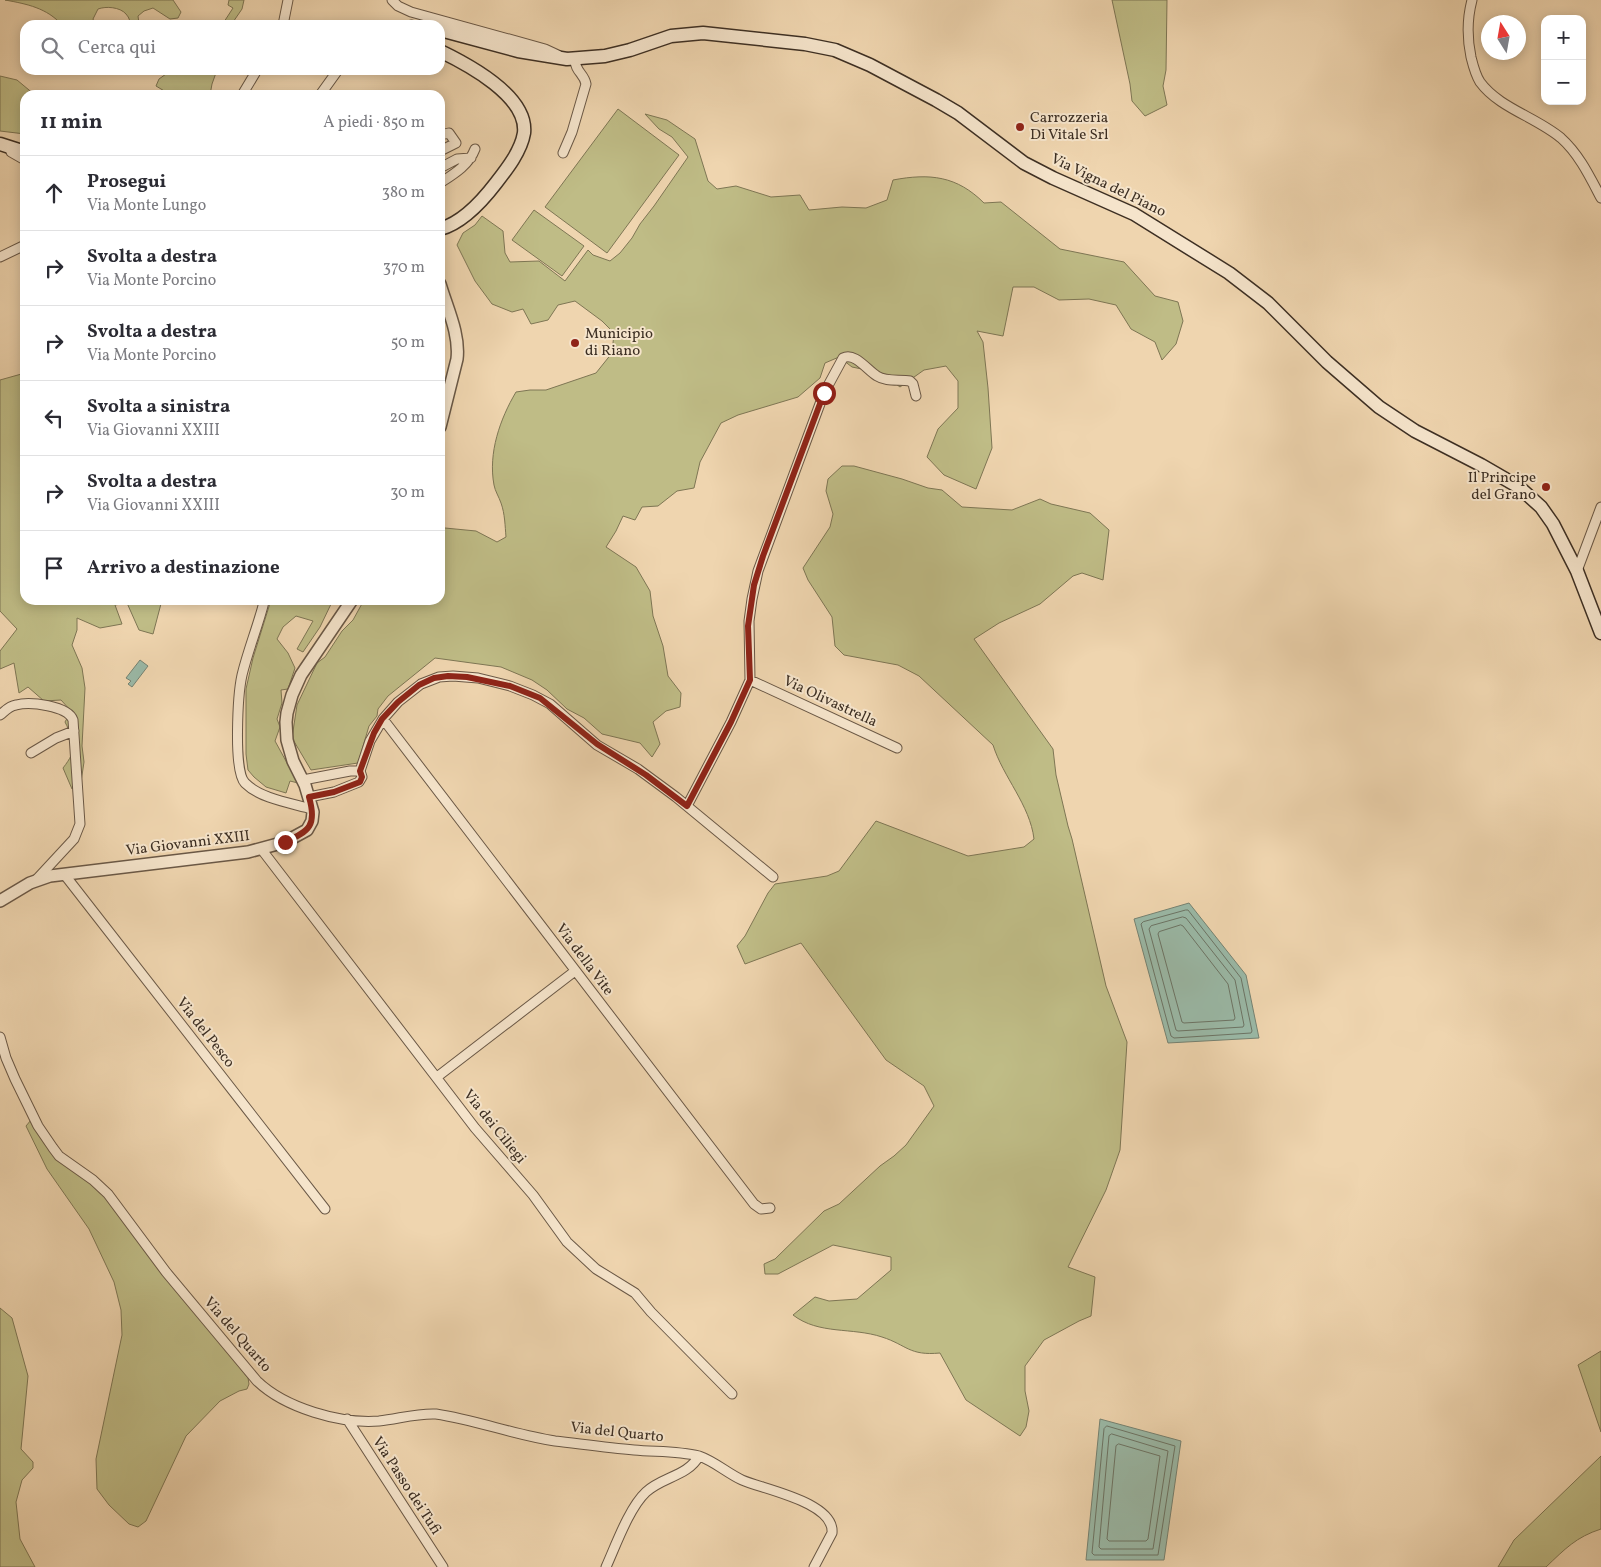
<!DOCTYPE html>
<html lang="it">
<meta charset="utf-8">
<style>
:root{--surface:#fff;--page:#f7f7f7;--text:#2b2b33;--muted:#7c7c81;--line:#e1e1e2}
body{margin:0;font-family:Vollkorn,serif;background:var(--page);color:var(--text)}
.controls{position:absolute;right:15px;top:15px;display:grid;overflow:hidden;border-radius:10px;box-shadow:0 2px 12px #0003}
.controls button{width:45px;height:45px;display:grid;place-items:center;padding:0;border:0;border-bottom:1px solid var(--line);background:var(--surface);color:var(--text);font:25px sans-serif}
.compass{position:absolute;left:1481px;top:15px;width:45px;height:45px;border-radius:50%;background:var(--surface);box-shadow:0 2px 12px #0003;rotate:349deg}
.stop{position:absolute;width:15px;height:15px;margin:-11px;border:4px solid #8f2418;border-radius:50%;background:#fff}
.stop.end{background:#8f2418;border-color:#fff;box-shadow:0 1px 5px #0008}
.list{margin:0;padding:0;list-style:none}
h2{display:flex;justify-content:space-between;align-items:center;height:65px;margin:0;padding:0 20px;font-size:21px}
h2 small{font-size:16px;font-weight:400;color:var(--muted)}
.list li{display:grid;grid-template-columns:32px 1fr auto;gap:15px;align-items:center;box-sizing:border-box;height:75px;padding:0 20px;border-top:1px solid var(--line)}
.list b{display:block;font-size:19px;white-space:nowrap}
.list p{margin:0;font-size:16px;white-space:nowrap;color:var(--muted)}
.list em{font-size:16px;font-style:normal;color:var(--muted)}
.icon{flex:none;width:28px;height:28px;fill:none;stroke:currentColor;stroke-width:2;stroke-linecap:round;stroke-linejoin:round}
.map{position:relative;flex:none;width:1601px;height:1567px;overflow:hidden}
.search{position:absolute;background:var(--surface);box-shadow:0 2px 12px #0003;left:20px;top:20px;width:425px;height:55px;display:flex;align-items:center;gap:12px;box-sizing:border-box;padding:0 18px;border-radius:15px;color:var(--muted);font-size:19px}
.panel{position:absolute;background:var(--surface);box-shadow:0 2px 12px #0003;left:20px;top:90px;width:425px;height:515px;border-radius:15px}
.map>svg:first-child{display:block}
.green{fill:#bfbc86;stroke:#7e7654}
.water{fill:#9ab9a7;stroke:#758272}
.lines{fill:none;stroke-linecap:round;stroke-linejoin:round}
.shore{stroke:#6c7465;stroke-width:1}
.minor-casing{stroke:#6a5846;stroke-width:11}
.tertiary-casing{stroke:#6a5846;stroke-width:14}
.secondary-casing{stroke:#3d2f23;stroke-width:15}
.minor{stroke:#f5e4cb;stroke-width:9}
.tertiary{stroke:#f5e4cb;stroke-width:11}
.secondary{stroke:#f5e4cb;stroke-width:12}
.route{stroke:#8f2418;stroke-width:6}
.poi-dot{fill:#8f2418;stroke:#f5e4cb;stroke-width:2}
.labels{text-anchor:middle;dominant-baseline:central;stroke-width:4;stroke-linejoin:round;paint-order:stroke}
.poi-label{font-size:15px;fill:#3d2f23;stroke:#f5e4cb;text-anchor:start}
.street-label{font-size:15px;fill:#3d2f23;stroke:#f5e4cb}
</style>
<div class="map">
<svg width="1601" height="1567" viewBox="0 0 1601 1567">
<rect width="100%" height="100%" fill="#efd5af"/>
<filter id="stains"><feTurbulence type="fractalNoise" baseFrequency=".004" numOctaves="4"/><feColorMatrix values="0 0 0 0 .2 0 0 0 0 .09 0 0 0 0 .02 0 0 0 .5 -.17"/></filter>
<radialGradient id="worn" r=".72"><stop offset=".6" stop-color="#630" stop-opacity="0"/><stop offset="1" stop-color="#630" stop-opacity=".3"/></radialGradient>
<path class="green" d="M 5,0 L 173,0 L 181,12 L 178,18 L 170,19 L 153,8 L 144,11 L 138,16 L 139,24 L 133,25 C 129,22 130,18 126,14 C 120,7 106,6 98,9 L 93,19 L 95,25 L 62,25 C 47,8 27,4 5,0 Z
M 229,0 L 244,0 L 242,9 L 231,25 L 222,25 L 233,8 L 228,5 Z
M 1112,0 L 1167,0 L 1166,70 L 1163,86 L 1167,105 L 1145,116 L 1132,101 L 1130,84 Z
M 164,70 L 217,70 L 212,84 L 210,95 L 166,95 L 166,92 L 156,86 L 159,79 L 166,74 Z
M 0,76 L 17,80 L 35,95 L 25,95 L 25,134 L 0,131 Z
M 618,109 L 679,155 L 607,253 L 545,207 Z
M 645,114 L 667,120 L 695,139 L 708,181 L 717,189 L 736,186 L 771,197 L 800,195 L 809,210 L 842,207 L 866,208 L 887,200 L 893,180 C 930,173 957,176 984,203 L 1001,202 L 1060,249 L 1124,262 L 1155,296 L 1178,302 L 1183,321 L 1176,344 L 1162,360 L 1155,342 L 1131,329 L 1116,305 L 1089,299 L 1059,300 L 1034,287 L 1013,287 L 1003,336 L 977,331 L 983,342 L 988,388 L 992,448 L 976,489 L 944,475 L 927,457 L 938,429 L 958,408 L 958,381 L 946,366 L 924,370 L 900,387 L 881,373 L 852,367 L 839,357 L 825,363 L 820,378 L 798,397 L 738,415 L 721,423 L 700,462 L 694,488 L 677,491 L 658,506 L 642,507 L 635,520 L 623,516 L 616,531 L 606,547 L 636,567 L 650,591 L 653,616 L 663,646 L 668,676 L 681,693 L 680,707 L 666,711 L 653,722 L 660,744 L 652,757 L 640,743 L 602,734 L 584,718 L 567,709 L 547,690 L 532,680 L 501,667 L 435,658 L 388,696 L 378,709 L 377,716 L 369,726 L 358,763 L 311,770 L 292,738 L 297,705 L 317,663 L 325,657 L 342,631 L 353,620 L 364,600 L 440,600 L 440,530 L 445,528 L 476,531 L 497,542 L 506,537 C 505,526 505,514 501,503 C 499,497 495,491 494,485 C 488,453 500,419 516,392 L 530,390 L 546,390 L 596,373 L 612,353 L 614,333 L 602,321 L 575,301 L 558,305 L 548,320 L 531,324 L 523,309 L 512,312 L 492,304 L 475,281 L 457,245 L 463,233 L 475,225 L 482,216 L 503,231 L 505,253 L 510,262 L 539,261 L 565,281 L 588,250 L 593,255 L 610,261 L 620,253 L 632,238 L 640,224 L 654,206 L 688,157 L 672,137 L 659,129 Z
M 534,210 L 584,246 L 562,276 L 512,240 Z
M 25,373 L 25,600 L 162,600 L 153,634 L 139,630 L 127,603 L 115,605 L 122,624 L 100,628 L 77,618 L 77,630 L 72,645 L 82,668 L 85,688 L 82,746 L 84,762 L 81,782 L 72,789 L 63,768 C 78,749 75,742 65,722 L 71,711 L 61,700 L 44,701 L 28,687 L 19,693 L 14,663 L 0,669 L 0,651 L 17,629 L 0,611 L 0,380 Z
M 842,466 L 854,466 L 902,479 L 928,488 L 942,490 L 962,507 L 1012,510 L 1040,499 L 1051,504 L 1090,513 L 1109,530 L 1103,580 L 1082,573 L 1073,576 L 1040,604 L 999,623 L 974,639 L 1053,749 L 1056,775 L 1068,826 L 1072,839 L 1106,986 L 1127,1042 L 1120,1150 L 1106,1190 L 1068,1267 L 1095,1277 L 1091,1316 L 1079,1321 L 1044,1340 L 1025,1366 L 1025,1391 L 1029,1411 L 1026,1427 L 1020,1436 L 966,1400 L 940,1353 C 909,1356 907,1345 882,1337 C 852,1327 819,1335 793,1315 L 815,1297 L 829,1301 L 857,1299 L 891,1270 L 891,1257 L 833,1245 L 778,1274 L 765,1274 L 764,1264 L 775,1259 L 824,1211 L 839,1204 L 880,1166 L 894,1156 L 906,1145 L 934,1106 L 924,1086 L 886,1060 L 801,943 L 745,964 L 737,946 L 745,936 L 768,893 L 775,884 L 827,876 L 839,871 L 876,821 L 968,856 L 1024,847 L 1034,839 C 1030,805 1003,777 993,745 L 919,676 L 898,665 L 844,655 L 835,646 L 832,617 L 808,580 L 803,568 L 830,527 L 833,514 L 826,491 L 828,479 Z
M 271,600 L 326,600 L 332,602 L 320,627 L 303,652 L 297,649 L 313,621 L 296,616 L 283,627 L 277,639 L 288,653 L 295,668 L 288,689 L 281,690 L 282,703 L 277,719 L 280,727 L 275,741 L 298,783 L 290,781 L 286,793 L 266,787 L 254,777 L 248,770 L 246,754 L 246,689 L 253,658 Z
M 31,1120 L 83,1175 L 113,1205 L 248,1378 L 249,1384 L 247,1389 L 239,1391 L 220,1401 L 186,1436 L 146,1521 L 138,1527 L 129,1524 L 109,1505 L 97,1489 L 96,1459 L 122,1335 L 121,1310 L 114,1282 L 89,1229 L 47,1169 L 26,1126 Z
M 0,1308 L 12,1318 L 28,1376 L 21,1449 L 33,1462 L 33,1468 L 22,1480 L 16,1502 L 20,1539 L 35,1567 L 0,1567 Z
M 1601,1351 L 1601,1432 L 1578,1365 Z
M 1601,1456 L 1601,1529 C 1576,1537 1565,1549 1546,1567 L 1498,1567 L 1514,1540 Z"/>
<path class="water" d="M 140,660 L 148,666 L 132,687 L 128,684 L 131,681 L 126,678 Z
M 1189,903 L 1246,975 L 1259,1038 L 1168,1043 L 1134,919 Z
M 1100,1419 L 1181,1441 L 1164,1560 L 1086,1560 Z"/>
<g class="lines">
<path class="shore" d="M 1186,910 L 1188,910 L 1241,978 L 1252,1031 L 1251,1033 L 1174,1038 L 1171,1036 L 1141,924 L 1143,922 Z
M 1183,917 L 1186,918 L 1235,980 L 1244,1025 L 1243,1027 L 1178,1031 L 1176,1030 L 1149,929 L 1151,926 Z
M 1181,925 L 1183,926 L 1228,984 L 1235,1018 L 1234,1020 L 1184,1023 L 1182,1022 L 1158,934 L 1159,932 Z
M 1107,1426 L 1175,1446 L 1158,1555 L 1094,1555 L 1092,1553 L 1104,1429 Z
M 1112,1434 L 1168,1451 L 1153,1549 L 1101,1549 L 1099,1547 L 1109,1436 Z
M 1119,1444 L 1160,1456 L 1148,1539 L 1146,1541 L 1109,1541 L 1107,1539 L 1116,1446 Z"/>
<g class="minor-casing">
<path id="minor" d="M 392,0 L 398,6 L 411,12 L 545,49 L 558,55
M 1472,0 C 1467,19 1467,38 1471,57 C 1473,65 1475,74 1480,82 C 1499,108 1536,117 1561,138 C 1579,154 1590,177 1601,198
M 283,25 L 288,0
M 411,25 L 412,25
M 242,95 L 257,70
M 320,95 L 338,70
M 440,135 L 449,133 L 456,143 L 440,151
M 11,152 L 25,160
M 563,153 L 572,132 L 586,84 C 584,73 575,72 575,59
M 440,168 L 457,159 L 471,158
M 440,183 C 454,174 469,165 475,149
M 0,257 L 25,245
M 1577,571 L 1601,507
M 264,602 C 258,626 248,650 242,675 C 238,693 233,771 245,783 C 261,799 291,803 312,809
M 750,680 L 897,748
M 0,715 C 5,711 9,706 16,705 C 30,701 68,706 73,720 L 80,824 L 74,839 L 36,880
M 383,719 L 754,1204 L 761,1209 L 770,1208
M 31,753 L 56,738 L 74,731
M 303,780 L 350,771 L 360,771
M 309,797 L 334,792 L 359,782 L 362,777 L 360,771 L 370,741 L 383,719 L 398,702 L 421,684 L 439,677 L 453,676 L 478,678 L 510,686 L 533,695 L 550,704 L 597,745 L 638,769 L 676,797 L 773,877
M 687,806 L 731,722 L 750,680 L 749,621 L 752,599 L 758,571 L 824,393 L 843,358 C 855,352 867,370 877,376 C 886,382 900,379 910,381 L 913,384 L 916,396
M 262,850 L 475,1128 L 533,1195 L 567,1242 L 596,1269 L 635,1293 L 651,1312 L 732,1394
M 64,874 L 325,1209
M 0,1037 L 6,1058 L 15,1079 L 38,1126 L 53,1148 L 59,1156 L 93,1180 L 108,1194 L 166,1272 L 257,1381 C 285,1408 340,1424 379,1421 C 398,1419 417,1413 436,1414 C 476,1420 515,1435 555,1441 C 581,1444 608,1448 634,1450 C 656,1452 678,1451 699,1456 C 714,1461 727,1473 742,1480 C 762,1489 835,1502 832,1533 L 814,1567
M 437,1077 L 575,971
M 347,1419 L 443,1567
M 606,1567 C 616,1545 629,1508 646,1492 C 662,1477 688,1476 699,1456"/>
</g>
<g class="tertiary-casing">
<path id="tertiary" d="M 440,284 C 447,308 460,334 457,359 L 440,427
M 0,901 L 30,883 L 50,876 L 248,852 L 285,842 L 307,830 L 312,821 L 313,812 L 305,785 L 293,761 L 287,740 L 286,722 L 287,713 L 292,695 L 301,675 L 352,600"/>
</g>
<g class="secondary-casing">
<path id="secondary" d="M 440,30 L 518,51 L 567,59 L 605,56 L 630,50 L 671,36 L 703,33 L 805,44 L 835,50 L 870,65 L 936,100 L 958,113 L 1024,163 L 1053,178 L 1134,214 L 1229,273 L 1268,303 L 1327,362 L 1379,407 L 1415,431 L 1481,465 L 1519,487 L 1541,507 L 1553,524 L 1577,571 L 1601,633
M 440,51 C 467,64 528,96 524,133 C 521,151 507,169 496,183 C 483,200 462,223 440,229
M 0,144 L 25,152"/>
</g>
<use href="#minor" class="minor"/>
<use href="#tertiary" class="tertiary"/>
<use href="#secondary" class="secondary"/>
</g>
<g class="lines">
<path class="route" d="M 285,842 C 310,831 317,825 309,797 L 334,792 L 360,782 L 362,777 L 360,771 L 374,733 L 382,719 L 398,702 L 419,685 L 434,678 L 448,676 L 467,677 L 510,686 L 540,698 L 597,744 L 646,775 L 687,806 L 731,722 L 750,680 L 748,626 L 754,585 L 763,556 L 824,393"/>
</g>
<g class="poi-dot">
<circle cx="1020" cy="127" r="5"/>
<circle cx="575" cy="343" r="5"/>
<circle cx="1546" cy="487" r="5"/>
</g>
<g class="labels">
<g class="poi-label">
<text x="1030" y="118">Carrozzeria<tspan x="1030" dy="17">Di Vitale Srl</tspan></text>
<text x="585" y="334">Municipio<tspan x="585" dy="17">di Riano</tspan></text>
<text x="1536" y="478" text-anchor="end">Il Principe<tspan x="1536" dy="17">del Grano</tspan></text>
</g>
<g class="street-label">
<text transform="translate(1108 186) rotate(26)">Via Vigna del Piano</text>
<text transform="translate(830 702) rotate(25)">Via Olivastrella</text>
<text transform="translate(188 844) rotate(-7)">Via Giovanni XXIII</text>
<text transform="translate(584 960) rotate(53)">Via della Vite</text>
<text transform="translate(205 1033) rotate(52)">Via del Pesco</text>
<text transform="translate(494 1127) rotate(51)">Via dei Ciliegi</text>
<text transform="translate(237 1335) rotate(49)">Via del Quarto</text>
<text transform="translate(617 1433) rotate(6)">Via del Quarto</text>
<text transform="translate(406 1486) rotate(57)">Via Passo dei Tufi</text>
</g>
</g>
<rect width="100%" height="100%" filter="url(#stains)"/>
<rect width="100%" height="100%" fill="url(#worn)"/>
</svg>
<div class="controls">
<button>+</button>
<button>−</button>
</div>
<svg class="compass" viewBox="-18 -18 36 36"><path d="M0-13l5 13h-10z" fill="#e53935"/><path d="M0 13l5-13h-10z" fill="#7c7c81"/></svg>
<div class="stop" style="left:824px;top:393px"></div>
<div class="stop end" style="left:285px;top:842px"></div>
<div class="search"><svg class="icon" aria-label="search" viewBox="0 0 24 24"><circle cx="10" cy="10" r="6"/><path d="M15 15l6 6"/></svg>Cerca qui</div>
<section class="panel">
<h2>11 min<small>A piedi · 850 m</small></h2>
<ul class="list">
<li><svg class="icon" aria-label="ahead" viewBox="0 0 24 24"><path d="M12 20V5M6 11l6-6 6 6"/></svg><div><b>Prosegui</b><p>Via Monte Lungo</p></div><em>380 m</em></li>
<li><svg class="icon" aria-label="right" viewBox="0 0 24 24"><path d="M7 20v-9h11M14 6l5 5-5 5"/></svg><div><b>Svolta a destra</b><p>Via Monte Porcino</p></div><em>370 m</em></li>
<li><svg class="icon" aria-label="right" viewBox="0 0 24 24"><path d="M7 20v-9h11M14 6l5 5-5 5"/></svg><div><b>Svolta a destra</b><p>Via Monte Porcino</p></div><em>50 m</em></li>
<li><svg class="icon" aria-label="left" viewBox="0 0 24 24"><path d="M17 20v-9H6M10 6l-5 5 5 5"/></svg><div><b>Svolta a sinistra</b><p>Via Giovanni XXIII</p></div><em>20 m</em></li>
<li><svg class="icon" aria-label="right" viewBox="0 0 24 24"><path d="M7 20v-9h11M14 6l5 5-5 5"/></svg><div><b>Svolta a destra</b><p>Via Giovanni XXIII</p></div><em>30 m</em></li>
<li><svg class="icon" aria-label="arrive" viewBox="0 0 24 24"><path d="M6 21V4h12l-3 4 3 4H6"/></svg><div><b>Arrivo a destinazione</b></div></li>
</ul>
</section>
</div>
